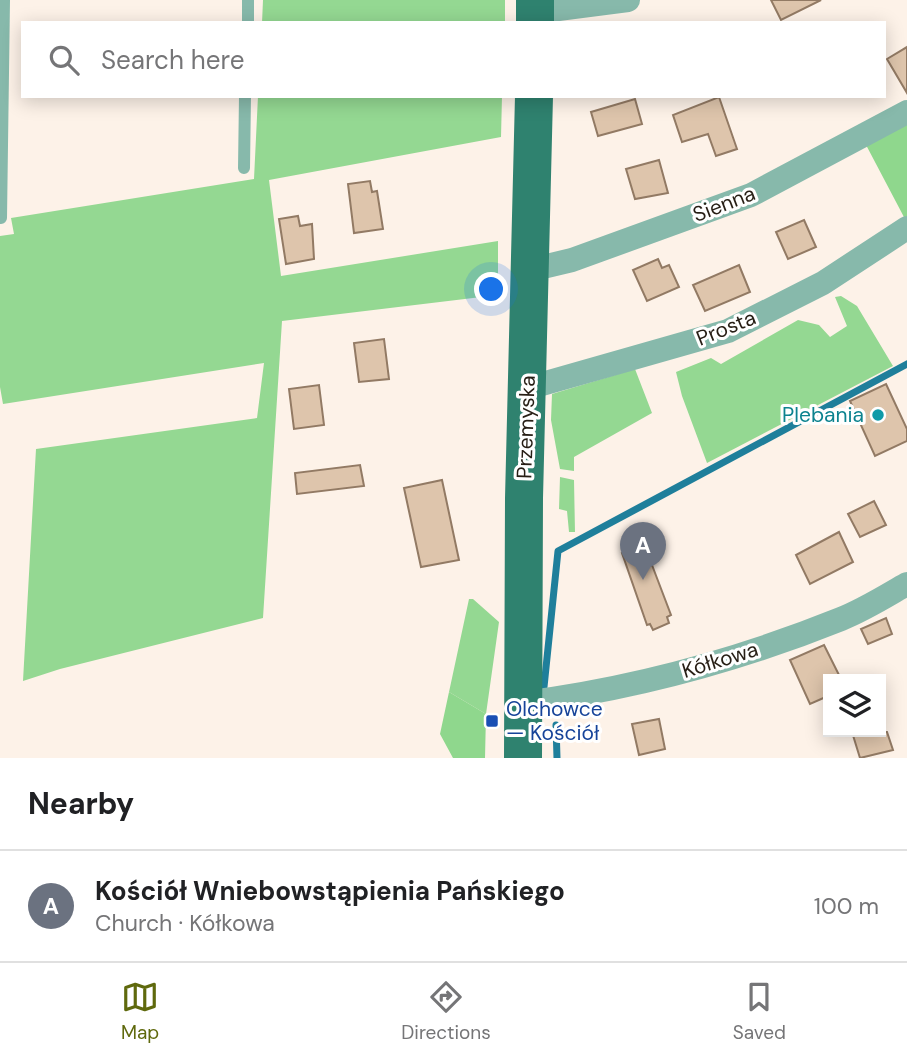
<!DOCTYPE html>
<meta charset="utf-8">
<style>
:root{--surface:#fff;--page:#f6f6f6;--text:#202124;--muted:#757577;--line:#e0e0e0;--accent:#5f690d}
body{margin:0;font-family:"DM Sans",sans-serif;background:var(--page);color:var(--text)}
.controls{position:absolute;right:21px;bottom:21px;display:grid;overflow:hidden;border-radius:0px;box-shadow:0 4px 18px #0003}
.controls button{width:63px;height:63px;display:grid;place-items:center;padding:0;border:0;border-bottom:2px solid var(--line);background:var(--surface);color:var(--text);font:35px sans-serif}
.you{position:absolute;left:492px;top:290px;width:24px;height:24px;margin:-18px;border:5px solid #fff;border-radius:50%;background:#1a73e8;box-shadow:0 0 0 10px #1a73e833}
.badge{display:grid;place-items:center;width:46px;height:46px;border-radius:50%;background:var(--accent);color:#fff;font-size:23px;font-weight:700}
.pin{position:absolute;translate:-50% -58px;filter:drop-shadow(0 2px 4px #0008)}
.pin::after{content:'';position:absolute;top:37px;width:24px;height:21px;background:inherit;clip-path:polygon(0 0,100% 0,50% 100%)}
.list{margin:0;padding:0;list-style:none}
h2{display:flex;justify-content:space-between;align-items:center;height:91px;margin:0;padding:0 28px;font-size:30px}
h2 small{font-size:23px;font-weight:400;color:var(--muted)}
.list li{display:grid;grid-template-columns:46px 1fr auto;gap:21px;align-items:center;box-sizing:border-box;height:112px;padding:0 28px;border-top:2px solid var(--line)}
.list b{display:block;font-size:26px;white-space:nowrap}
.list p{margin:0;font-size:23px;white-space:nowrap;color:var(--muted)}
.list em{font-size:23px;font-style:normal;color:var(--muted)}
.icon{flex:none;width:38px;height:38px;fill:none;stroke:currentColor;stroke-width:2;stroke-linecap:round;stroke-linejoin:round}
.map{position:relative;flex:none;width:907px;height:758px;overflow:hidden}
.search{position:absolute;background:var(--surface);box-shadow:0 4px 18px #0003;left:21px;right:21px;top:21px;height:77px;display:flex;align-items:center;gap:18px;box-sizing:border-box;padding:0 24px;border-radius:0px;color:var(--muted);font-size:26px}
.sheet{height:203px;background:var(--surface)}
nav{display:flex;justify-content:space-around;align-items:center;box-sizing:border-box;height:98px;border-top:2px solid var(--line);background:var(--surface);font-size:19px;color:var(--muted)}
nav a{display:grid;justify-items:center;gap:4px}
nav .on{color:var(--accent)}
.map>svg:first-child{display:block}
.green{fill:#94d892}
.forest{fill:#8fd78d}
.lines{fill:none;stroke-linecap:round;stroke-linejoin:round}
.stream{stroke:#1f7f9b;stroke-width:7}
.building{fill:#dec5ac;stroke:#927a64;stroke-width:2}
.service{stroke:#87b9ab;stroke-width:12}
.minor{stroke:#87b9ab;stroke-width:24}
.primary{stroke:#2f826f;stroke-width:38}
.culture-dot{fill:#0f9aa8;stroke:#fff;stroke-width:2.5}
.transit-dot{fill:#1a4fb4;stroke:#fff;stroke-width:2.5}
.labels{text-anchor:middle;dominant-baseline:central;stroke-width:6;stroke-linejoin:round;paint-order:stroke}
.street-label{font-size:21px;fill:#271e15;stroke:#fff}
.culture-label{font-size:21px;fill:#0d838f;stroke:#fff;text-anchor:end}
.transit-label{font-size:21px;fill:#164399;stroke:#fff;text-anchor:start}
</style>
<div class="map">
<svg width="907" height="758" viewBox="0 0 907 758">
<rect width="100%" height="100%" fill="#fdf2e8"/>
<path class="green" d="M 263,0 L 505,0 L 505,23 L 262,23 Z
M 258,96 L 502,96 L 501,137 L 269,180 L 281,276 L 498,241 L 498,295 L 282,321 L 263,618 L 60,669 L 23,681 L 36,449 L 257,418 L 264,363 L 3,404 L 0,387 L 0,236 L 14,234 L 11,218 L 254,179 Z
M 841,296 L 857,306 L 893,366 L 707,463 L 682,396 L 676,372 L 711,358 L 721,364 L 798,320 L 819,325 L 830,337 L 847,326 L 835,297 Z
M 635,369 L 652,413 L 574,457 L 574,471 L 560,469 L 551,420 L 552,394 Z
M 560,477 L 574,480 L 575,532 L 569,532 L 567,511 L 559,509 Z
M 469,599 L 473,599 L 499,622 L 486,714 L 449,692 Z"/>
<path class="forest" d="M 907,120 L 907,217 L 905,219 L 865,143 Z
M 449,692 L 486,714 L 485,758 L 453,758 L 440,734 Z"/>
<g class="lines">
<path class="stream" d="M 544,687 L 558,551 L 907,364
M 556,725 L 557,758"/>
</g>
<path class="building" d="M 771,0 L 821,0 L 781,20 Z
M 907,47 L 907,93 L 887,59 Z
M 719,97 L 737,149 L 716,156 L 708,134 L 682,142 L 673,115 Z
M 635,99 L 642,124 L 598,136 L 591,112 Z
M 659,160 L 668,193 L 635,199 L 626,169 Z
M 370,181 L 372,192 L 377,191 L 383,229 L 354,233 L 348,184 Z
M 298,216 L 300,226 L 312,224 L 314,259 L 286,264 L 279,219 Z
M 804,220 L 816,247 L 788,259 L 776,232 Z
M 658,259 L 662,268 L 669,265 L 679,287 L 647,301 L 633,270 Z
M 739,265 L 750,292 L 705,311 L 693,285 Z
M 384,339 L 389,379 L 359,382 L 354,343 Z
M 886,384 L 907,429 L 907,441 L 875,456 L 850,401 Z
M 319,385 L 324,425 L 294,429 L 289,389 Z
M 360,465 L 364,486 L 297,494 L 295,473 Z
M 442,480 L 459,560 L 421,567 L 404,488 Z
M 874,501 L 886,525 L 860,537 L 848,514 Z
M 839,532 L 853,562 L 810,584 L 796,555 Z
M 644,544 L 671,615 L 667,617 L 669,623 L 653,630 L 650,624 L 647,625 L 622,553 Z
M 886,618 L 892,634 L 868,644 L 861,629 Z
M 824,645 L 841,679 L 828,679 L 828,696 L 810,704 L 790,660 Z
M 659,719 L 665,749 L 639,755 L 632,724 Z
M 852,732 L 887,732 L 893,750 L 860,758 Z"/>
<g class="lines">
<path class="service" d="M 248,23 L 248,0
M 244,168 L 245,96
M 1,218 L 4,0"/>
<path class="minor" d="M 535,12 L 628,0
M 530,270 L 572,260 L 751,195 L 907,112
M 528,388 L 728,331 L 823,283 L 907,228
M 523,703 C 632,689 739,660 841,619 C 864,610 886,596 907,584"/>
<path class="primary" d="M 535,23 L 535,0
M 523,758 L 524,498 L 534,96"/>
</g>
<circle class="culture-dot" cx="878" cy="415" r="7"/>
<rect class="transit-dot" x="485" y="714" width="14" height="14" rx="3.5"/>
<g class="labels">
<g class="street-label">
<text transform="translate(724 204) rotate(-21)">Sienna</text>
<text transform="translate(726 328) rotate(-22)">Prosta</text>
<text transform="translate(526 427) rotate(-88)">Przemyska</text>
<text transform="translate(720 660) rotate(-17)">Kółkowa</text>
</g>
<g class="culture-label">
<text x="864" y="415">Plebania</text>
</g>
<g class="transit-label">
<text x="506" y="709">Olchowce<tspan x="506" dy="24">— Kościół</tspan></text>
</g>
</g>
</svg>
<div class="controls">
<button><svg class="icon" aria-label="layers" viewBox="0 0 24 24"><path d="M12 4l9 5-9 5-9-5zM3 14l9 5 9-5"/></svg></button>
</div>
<div class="you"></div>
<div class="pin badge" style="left:643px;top:580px;background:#6b7280">A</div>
<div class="search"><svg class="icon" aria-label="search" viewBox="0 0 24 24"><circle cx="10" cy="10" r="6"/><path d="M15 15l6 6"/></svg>Search here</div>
</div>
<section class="sheet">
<h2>Nearby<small></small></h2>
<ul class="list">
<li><span class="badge" style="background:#6b7280">A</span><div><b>Kościół Wniebowstąpienia Pańskiego</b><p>Church · Kółkowa</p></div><em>100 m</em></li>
</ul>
</section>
<nav>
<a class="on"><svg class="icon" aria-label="map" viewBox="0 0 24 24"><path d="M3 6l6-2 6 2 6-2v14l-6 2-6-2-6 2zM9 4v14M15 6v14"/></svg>Map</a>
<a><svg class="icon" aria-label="directions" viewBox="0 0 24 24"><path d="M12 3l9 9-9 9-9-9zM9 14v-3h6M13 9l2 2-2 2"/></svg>Directions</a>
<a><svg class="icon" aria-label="saved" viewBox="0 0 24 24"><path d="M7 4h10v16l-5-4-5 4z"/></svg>Saved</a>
</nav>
